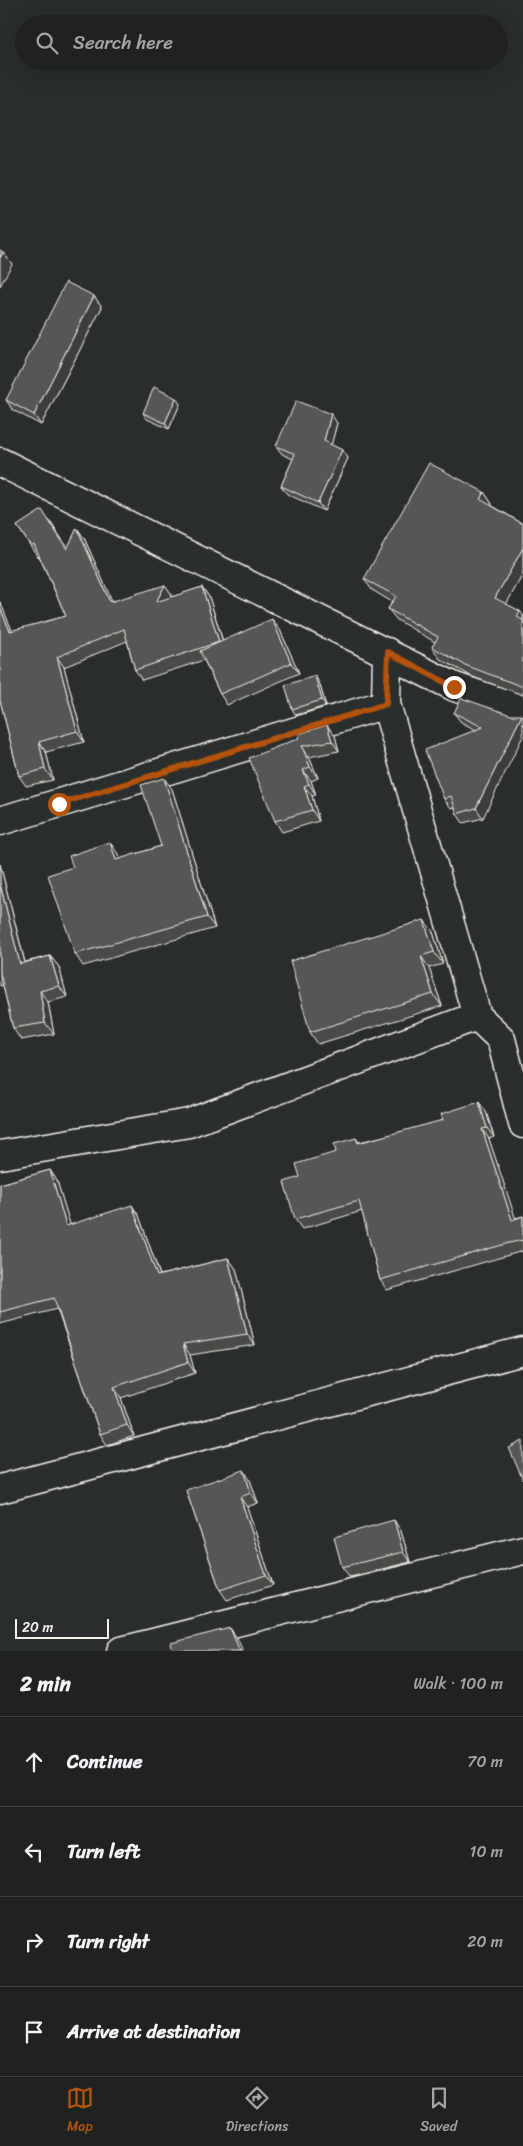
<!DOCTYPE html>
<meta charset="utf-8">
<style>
:root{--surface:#202222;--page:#282a2a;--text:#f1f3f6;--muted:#a2a4a5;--line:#3d3f40;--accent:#b45309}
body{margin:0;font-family:Sriracha,sans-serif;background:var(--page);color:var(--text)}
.scale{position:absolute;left:15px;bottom:12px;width:94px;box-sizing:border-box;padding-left:5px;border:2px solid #f4f1e8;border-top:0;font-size:14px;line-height:18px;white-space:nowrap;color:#f4f1e8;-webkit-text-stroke:4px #2a2d2e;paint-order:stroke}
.stop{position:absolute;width:15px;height:15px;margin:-11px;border:4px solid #b45309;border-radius:50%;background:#fff}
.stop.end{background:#b45309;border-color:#fff;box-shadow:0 1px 5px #0008}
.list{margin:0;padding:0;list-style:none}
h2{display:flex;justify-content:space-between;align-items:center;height:65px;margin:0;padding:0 20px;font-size:21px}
h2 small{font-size:16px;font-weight:400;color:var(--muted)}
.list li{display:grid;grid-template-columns:32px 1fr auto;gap:15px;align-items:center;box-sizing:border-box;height:90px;padding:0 20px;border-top:1px solid var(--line)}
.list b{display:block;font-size:19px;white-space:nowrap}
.list em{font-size:16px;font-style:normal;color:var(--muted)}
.icon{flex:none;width:28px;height:28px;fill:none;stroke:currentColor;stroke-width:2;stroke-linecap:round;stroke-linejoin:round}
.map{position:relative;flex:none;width:523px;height:1651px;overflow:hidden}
.search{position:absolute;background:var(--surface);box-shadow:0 5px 20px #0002;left:15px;right:15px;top:15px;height:55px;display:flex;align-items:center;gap:12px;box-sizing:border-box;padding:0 18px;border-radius:28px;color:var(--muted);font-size:19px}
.sheet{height:425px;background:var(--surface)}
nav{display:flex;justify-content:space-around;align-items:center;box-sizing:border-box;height:70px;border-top:1px solid var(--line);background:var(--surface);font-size:14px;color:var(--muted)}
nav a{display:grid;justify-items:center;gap:2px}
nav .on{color:var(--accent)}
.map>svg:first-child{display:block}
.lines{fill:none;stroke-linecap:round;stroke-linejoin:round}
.minor-casing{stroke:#f4f1e8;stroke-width:31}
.minor{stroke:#2a2d2e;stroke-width:28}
.wall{fill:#494b4a;stroke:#f4f1e8}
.shaded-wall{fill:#3c3d3c;stroke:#f4f1e8}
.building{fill:#555756;stroke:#f4f1e8}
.route{stroke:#b45309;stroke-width:6}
</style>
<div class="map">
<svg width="523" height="1651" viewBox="0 0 523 1651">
<rect width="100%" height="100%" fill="#2a2d2e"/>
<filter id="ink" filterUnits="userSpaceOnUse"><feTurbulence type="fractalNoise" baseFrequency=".02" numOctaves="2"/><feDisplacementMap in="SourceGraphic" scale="10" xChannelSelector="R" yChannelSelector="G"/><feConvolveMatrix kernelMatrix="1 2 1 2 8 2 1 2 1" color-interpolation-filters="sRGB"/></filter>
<g filter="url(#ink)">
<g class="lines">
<g class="minor-casing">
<path id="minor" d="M 0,462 L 455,687 L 523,710
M 386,704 L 477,1016 L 501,1039 L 523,1124
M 0,821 L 386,704 L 387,652
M 0,1155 L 189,1123 L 477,1016
M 0,1489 L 523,1351
M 121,1651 L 523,1550"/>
</g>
<use href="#minor" class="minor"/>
</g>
<path class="wall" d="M 94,296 L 102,307 L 41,425 L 13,410 L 6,400 Z
M 180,404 L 169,429 L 147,419 L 143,413 Z
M 337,423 L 331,445 L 342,450 L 348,458 L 324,511 L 287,494 L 281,486 L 293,459 L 282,454 L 276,446 Z
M 484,492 L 492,504 L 491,505 L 523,524 L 523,574 L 506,604 L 523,615 L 523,695 L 473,677 L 440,659 L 432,647 L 435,642 L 397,620 L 388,609 L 392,602 L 372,590 L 364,579 Z
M 49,520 L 68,548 L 77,528 L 84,538 L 112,601 L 172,595 L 172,597 L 202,587 L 209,597 L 223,641 L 280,630 L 299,673 L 227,705 L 220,694 L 204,660 L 142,680 L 135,670 L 127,641 L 64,667 L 84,742 L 46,752 L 53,780 L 26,786 L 19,776 L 0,700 L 0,602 L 12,631 L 66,616 L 39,556 L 38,557 L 17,526 Z
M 319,682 L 326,706 L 296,715 L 292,709 Z
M 454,713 L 511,715 L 483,818 L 463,823 L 457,814 L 455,807 L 451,808 L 444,799 L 476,730 L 461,722 Z
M 335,736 L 339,751 L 309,757 L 318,778 L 311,781 L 316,795 L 312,796 L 319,821 L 282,832 L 275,821 L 299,738 Z
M 172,789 L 215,928 L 83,966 L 75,954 L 118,854 L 120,859 L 161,846 Z
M 0,864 L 25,962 L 50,956 L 59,967 L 67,997 L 48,1002 L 54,1034 L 21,1040 L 13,1028 L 3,985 L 0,986 Z
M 433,932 L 443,964 L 429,968 L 442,1006 L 318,1044 L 310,1032 Z
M 486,1112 L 494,1137 L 489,1139 L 515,1218 L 523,1216 L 523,1251 L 387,1290 L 380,1280 L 362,1211 L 302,1229 L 295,1219 L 300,1177 L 356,1138 L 359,1142 Z
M 50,1170 L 57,1181 L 70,1225 L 139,1216 L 160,1275 L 228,1258 L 236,1269 L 255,1345 L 190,1355 L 195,1373 L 121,1398 L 134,1436 L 107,1445 L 100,1434 L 57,1309 L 0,1324 L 0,1184 Z
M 250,1480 L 258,1503 L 247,1507 L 273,1585 L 227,1600 L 220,1590 L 186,1490 Z
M 401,1531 L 410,1562 L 350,1577 L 342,1567 Z"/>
<path class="shaded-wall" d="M 3,252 L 12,264 L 0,286 L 0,258 Z
M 94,296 L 102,307 L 41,425 L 34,415 Z
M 176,398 L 180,404 L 169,429 L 165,423 Z
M 331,414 L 337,423 L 330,450 L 324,441 Z
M 342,450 L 348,458 L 324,511 L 318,503 Z
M 484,492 L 492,504 L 488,510 L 480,499 Z
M 77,528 L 84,538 L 117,612 L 110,602 Z
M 523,548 L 523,574 L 503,610 L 495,598 Z
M 165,585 L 172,595 L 163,612 L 156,602 Z
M 202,587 L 209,597 L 226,652 L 219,642 Z
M 0,602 L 17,642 L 10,631 L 0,608 Z
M 520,611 L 523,615 L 523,625 L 517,617 Z
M 272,619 L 280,630 L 299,673 L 291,663 Z
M 57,657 L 64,667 L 84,742 L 77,731 Z
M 315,676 L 319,682 L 326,706 L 322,700 Z
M 522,715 L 523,716 L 523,736 L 483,818 L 476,808 Z
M 327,725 L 335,736 L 339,751 L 332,741 Z
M 39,742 L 46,752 L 53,780 L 45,769 Z
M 302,746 L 309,757 L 318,778 L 310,767 Z
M 303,770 L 311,781 L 316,795 L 309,784 Z
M 164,778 L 172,789 L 215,928 L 207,917 Z
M 304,786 L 312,796 L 319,821 L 312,810 Z
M 110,842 L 118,854 L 124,872 L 116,860 Z
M 0,864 L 28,975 L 20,964 L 0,884 Z
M 424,920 L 433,932 L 443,964 L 434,952 Z
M 50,956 L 59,967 L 67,997 L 59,986 Z
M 421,956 L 429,968 L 442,1006 L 433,994 Z
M 40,991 L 48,1002 L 54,1034 L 45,1023 Z
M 479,1102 L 486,1112 L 494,1137 L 487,1128 Z
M 482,1129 L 489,1139 L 519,1229 L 512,1220 Z
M 50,1170 L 57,1181 L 74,1237 L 66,1226 Z
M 132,1205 L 139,1216 L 164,1287 L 157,1276 Z
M 228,1258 L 236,1269 L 255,1345 L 247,1334 Z
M 183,1344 L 190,1355 L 195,1373 L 188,1362 Z
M 114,1387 L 121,1398 L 134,1436 L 127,1425 Z
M 244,1470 L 250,1480 L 258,1503 L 251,1493 Z
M 240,1497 L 247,1507 L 273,1585 L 266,1575 Z
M 394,1520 L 401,1531 L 410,1562 L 403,1552 Z
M 230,1628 L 237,1638 L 243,1651 L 240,1651 Z"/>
<path class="building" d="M 0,250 L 3,252 L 0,258 Z
M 66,282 L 94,296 L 34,415 L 6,400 Z
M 154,387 L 176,398 L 165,423 L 143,413 Z
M 296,401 L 331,414 L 324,441 L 342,450 L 318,503 L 281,486 L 295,454 L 276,446 Z
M 429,463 L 484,492 L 480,499 L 523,524 L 523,548 L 495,598 L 520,611 L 517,617 L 523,620 L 523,687 L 465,665 L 432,647 L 438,637 L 388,609 L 396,596 L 364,579 Z
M 42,510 L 67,549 L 77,528 L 110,602 L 165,585 L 156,602 L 202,587 L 219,642 L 135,670 L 124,629 L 57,657 L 77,731 L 39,742 L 45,769 L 19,776 L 0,700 L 0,608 L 10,631 L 66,616 L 34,544 L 31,546 L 17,526 Z
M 272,619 L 291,663 L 220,694 L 200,651 Z
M 315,676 L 322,700 L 292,709 L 285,685 Z
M 461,698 L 511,715 L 522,715 L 476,808 L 457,814 L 451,796 L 444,799 L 425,750 L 483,727 L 454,713 Z
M 327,725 L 332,741 L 302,746 L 310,767 L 303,770 L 309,784 L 304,786 L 312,810 L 275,821 L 249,758 L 299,738 L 298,734 Z
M 164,778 L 207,917 L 75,954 L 48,875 L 73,867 L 69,856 L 110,842 L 116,860 L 161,846 L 141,785 Z
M 0,884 L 20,964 L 50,956 L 59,986 L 40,991 L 45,1023 L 13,1028 L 0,973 Z
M 424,920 L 434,952 L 421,956 L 433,994 L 310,1032 L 290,961 Z
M 479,1102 L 487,1128 L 482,1129 L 512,1220 L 523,1216 L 523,1240 L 509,1243 L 380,1280 L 359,1201 L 295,1219 L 284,1182 L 300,1177 L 296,1164 L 336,1152 L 334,1144 L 356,1138 L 358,1143 L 443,1120 L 441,1114 Z
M 50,1170 L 66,1226 L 132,1205 L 157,1276 L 228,1258 L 247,1334 L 183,1344 L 188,1362 L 114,1387 L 127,1425 L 100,1434 L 54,1298 L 0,1312 L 0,1184 Z
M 523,1441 L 523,1480 L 509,1448 Z
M 244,1470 L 251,1493 L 240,1497 L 266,1575 L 220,1590 L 186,1490 Z
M 394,1520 L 403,1552 L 342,1567 L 334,1537 Z
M 230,1628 L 240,1651 L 173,1651 L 171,1643 Z"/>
</g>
<g class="lines" filter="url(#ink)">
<path class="route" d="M 59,804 L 386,704 L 388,652 L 454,687"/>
</g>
</svg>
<div class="scale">20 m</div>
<div class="stop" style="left:59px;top:804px"></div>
<div class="stop end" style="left:454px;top:687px"></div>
<div class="search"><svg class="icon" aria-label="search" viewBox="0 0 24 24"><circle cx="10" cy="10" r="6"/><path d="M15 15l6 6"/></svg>Search here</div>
</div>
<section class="sheet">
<h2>2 min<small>Walk · 100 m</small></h2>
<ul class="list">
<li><svg class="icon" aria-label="ahead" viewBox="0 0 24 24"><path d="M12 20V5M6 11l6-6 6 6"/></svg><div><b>Continue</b></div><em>70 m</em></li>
<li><svg class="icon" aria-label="left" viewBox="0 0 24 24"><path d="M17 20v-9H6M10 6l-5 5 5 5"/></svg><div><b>Turn left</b></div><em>10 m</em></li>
<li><svg class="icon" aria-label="right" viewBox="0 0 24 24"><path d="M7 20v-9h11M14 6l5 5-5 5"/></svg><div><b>Turn right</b></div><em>20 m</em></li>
<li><svg class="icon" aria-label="arrive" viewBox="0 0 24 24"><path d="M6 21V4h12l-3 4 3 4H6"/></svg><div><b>Arrive at destination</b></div></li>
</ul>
</section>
<nav>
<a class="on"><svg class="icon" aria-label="map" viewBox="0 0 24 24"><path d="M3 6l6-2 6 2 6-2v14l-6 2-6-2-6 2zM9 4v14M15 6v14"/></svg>Map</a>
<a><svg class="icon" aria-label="directions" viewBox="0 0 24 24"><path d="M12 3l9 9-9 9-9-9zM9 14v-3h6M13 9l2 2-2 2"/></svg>Directions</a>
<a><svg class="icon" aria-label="saved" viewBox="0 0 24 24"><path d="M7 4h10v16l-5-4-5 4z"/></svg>Saved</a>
</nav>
